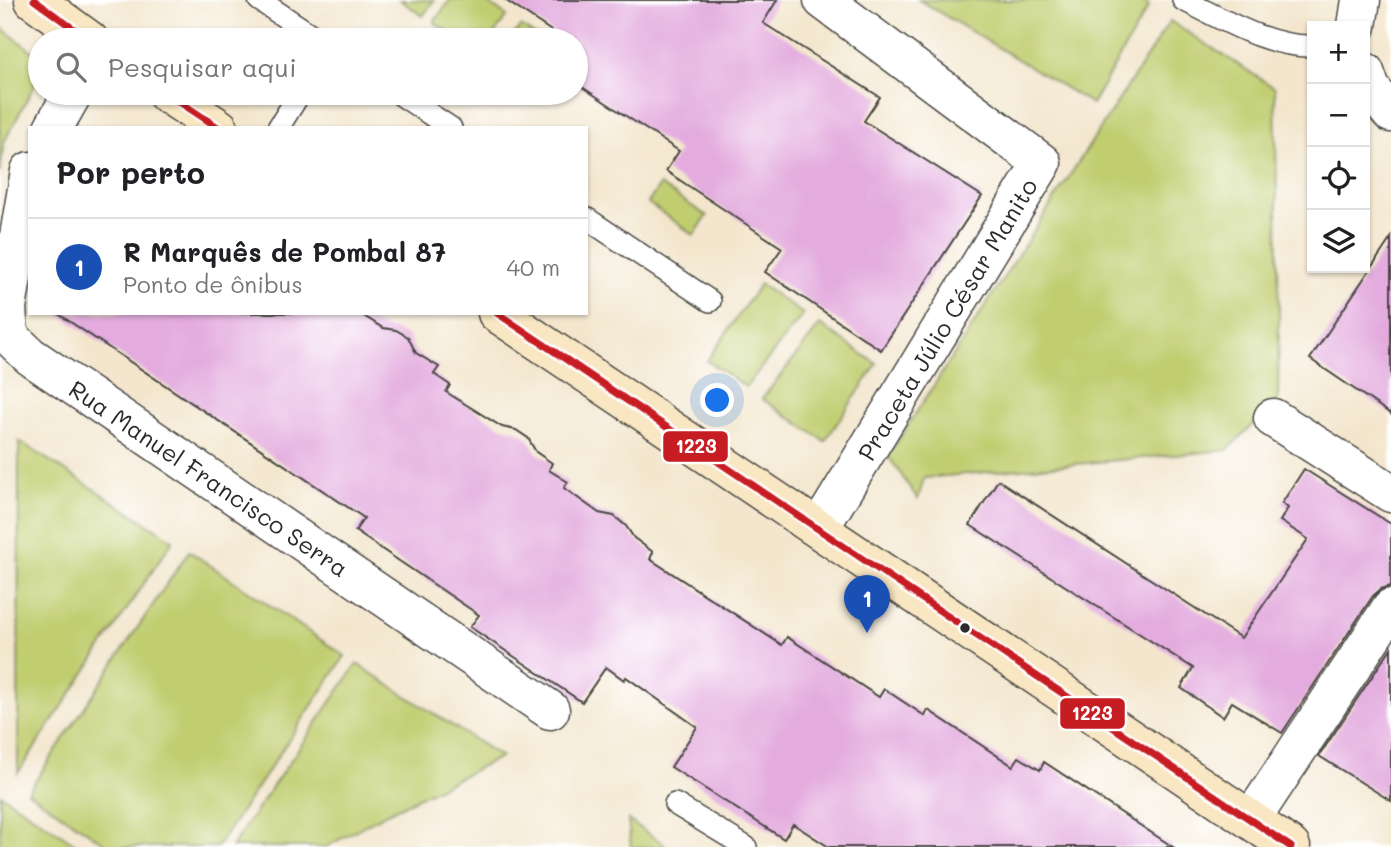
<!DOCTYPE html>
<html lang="pt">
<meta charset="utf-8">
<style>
:root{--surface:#fff;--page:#f2f2f2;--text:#202124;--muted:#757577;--line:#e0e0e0;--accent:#d1495b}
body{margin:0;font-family:Mali,sans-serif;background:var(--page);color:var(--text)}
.controls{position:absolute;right:21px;top:21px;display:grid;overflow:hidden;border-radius:0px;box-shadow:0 2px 5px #0004}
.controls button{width:63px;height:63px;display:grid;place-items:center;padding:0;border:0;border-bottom:2px solid var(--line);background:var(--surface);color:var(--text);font:35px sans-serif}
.you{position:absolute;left:718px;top:401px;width:24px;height:24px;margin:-18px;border:5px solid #fff;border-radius:50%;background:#1a73e8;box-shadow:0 0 0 10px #1a73e833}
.badge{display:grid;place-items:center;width:46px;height:46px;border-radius:50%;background:var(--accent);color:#fff;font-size:23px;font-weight:700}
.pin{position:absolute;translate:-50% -58px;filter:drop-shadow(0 2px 4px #0008)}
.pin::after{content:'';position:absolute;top:37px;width:24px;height:21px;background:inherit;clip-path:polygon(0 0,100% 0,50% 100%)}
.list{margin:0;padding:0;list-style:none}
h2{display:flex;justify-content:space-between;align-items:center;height:91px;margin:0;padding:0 28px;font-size:30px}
h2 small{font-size:23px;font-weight:400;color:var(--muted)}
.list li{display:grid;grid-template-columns:46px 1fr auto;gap:21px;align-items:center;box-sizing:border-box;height:98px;padding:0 28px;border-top:2px solid var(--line)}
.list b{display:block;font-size:26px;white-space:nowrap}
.list p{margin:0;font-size:23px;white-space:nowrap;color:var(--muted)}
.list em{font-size:23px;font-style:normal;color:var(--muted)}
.icon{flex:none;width:38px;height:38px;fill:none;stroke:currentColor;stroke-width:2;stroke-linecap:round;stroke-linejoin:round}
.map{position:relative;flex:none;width:1391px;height:847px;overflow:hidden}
.search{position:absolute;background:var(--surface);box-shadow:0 2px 5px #0004;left:28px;top:28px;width:560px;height:77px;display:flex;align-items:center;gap:18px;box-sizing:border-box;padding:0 24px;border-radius:38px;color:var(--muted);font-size:26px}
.panel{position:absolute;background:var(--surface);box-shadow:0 2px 5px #0004;left:28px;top:126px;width:560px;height:189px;border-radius:0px}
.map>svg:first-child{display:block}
.green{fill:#c0ce70;stroke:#767c4e;stroke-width:2}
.building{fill:#e3abde}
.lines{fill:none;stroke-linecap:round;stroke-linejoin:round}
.lane-casing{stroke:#494743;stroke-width:24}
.street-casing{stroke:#494743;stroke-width:41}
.secondary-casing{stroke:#494743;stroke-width:41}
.lane{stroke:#fff;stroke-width:21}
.street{stroke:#fff;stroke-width:38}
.secondary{stroke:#f9e7c3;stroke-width:38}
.bus-1-casing{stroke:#fff;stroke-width:12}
.bus-1{stroke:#c61d23;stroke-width:7}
.bus-dot{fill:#2b2b2b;stroke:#fff;stroke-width:2.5}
.labels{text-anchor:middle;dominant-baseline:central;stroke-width:6;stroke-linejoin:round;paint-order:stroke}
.street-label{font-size:24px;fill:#2b2b2b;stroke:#fff}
.line-badge{stroke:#fff;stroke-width:2.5}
.badge-label{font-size:19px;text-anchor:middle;font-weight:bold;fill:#fff}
</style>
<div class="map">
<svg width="1391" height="847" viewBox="0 0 1391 847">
<rect width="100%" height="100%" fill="#fff"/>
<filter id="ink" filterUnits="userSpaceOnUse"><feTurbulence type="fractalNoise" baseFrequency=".0143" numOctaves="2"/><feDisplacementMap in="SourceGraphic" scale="14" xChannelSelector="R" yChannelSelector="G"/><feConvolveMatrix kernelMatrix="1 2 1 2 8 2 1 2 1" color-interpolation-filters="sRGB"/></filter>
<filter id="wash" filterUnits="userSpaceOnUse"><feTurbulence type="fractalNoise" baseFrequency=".00686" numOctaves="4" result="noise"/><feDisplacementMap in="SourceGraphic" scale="28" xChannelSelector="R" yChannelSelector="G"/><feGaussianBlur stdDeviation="1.57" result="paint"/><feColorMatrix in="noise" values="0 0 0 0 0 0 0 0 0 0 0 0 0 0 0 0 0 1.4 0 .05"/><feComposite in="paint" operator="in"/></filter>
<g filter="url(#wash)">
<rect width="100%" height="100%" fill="#f3e6cd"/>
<path class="green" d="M 400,0 L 434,0 L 423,16 Z
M 450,0 L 483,0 L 507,16 L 490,40 L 460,40 L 434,22 Z
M 919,0 L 1142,0 L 1149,6 L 1092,104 Z
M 1170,21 L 1275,88 L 1279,318 L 1278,400 L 1227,450 L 924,478 L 918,499 L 888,456 Z
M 521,26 L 542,40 L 510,40 Z
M 0,27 L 40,57 L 40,75 L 4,142 L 0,173 Z
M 660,185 L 707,216 L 694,235 L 648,203 Z
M 760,284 L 803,314 L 746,387 L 707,361 Z
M 820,325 L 877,364 L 825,441 L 762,399 Z
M 19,441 L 173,540 L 18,773 Z
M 189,551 L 345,656 L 217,847 L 110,847 L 28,792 Z
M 357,664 L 501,757 L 383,815 L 326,847 L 231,847 Z
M 0,794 L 80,847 L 0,847 Z
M 628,820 L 668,847 L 631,847 Z"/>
<g id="blocks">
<path class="building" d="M 505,0 L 777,0 L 763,23 L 880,97 L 864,121 L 982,196 L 881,350 L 765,272 L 782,248 L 666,171 L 679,151 L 576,83 L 576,40 L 565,40 Z
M 1391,238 L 1391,414 L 1310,359 Z
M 57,313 L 359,313 L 383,328 L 396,330 L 408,337 L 416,353 L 439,367 L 434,374 L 450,385 L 446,392 L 502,427 L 516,430 L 528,438 L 536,452 L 552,463 L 549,470 L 568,482 L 564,488 L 599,513 L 614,516 L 626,526 L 634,538 L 653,552 L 650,559 L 782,645 L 787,637 L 879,697 L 884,689 L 925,716 L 928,710 L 1013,766 L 1019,757 L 1040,770 L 1044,762 L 1173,847 L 829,847 L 793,824 L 784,839 L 671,767 L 697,727 L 626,677 L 624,680 L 606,667 L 582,702 L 470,627 L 479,615 L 355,531 L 364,518 Z
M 1304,469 L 1391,524 L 1391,586 L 1381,589 L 1373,596 L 1282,733 L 1232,702 L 1223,717 L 1181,688 L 1193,668 L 970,525 L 998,480 L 1241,638 L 1308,539 L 1280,521 L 1288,508 L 1282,503 Z
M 1391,648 L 1391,801 L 1319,756 Z"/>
</g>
</g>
<g filter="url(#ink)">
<use href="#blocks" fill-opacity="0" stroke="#494743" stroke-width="2"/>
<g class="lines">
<g class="lane-casing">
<path id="lane" d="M 259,0 L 319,40
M 1183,0 C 1223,19 1267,47 1312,46
M 398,93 L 451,128
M 278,128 L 300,93
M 586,218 L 710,301
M 675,804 L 746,847"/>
</g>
<g class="street-casing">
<path id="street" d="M 1357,26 L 1361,0
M 1365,72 L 1371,89 L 1391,113
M 53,128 L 73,93
M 30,171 L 7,308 L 9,336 L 30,356 L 550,710
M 1273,418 L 1391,493
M 819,529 L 1042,163 L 823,0
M 1251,820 L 1391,608"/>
</g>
<g class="secondary-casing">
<path id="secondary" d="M 34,0 L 89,40
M 166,93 L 219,128
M 497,313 L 1291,847"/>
</g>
<use href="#lane" class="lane"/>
<use href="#street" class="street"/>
<use href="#secondary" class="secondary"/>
<g class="bus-1-casing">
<path id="bus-1" d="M 34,0 L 89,40
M 166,93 L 219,128
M 497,313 L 1291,847"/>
</g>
<use href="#bus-1" class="bus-1"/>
</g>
</g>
<circle class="bus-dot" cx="965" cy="628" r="6"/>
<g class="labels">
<g class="street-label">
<text transform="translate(947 319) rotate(-59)">Praceta Júlio César Manito</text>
<text transform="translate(209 478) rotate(34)">Rua Manuel Francisco Serra</text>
</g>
</g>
<g class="line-badge">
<rect x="662" y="430" width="67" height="33" rx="7" fill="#c61d23"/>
<rect x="1059" y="697" width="67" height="33" rx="7" fill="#c61d23"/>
</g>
<g class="badge-label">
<text x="696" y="453">1223</text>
<text x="1092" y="720">1223</text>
</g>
</svg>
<div class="controls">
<button>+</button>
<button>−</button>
<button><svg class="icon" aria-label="locate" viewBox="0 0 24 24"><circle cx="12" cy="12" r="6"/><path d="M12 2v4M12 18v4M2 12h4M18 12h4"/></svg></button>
<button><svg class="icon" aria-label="layers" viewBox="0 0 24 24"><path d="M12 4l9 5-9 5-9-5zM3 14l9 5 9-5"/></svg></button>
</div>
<div class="you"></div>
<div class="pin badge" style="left:867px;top:633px;background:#1a4fb4">1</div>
<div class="search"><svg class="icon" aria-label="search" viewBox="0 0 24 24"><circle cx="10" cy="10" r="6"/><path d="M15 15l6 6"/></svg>Pesquisar aqui</div>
<section class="panel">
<h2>Por perto<small></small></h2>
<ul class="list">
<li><span class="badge" style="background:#1a4fb4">1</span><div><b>R Marquês de Pombal 87</b><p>Ponto de ônibus</p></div><em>40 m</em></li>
</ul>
</section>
</div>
